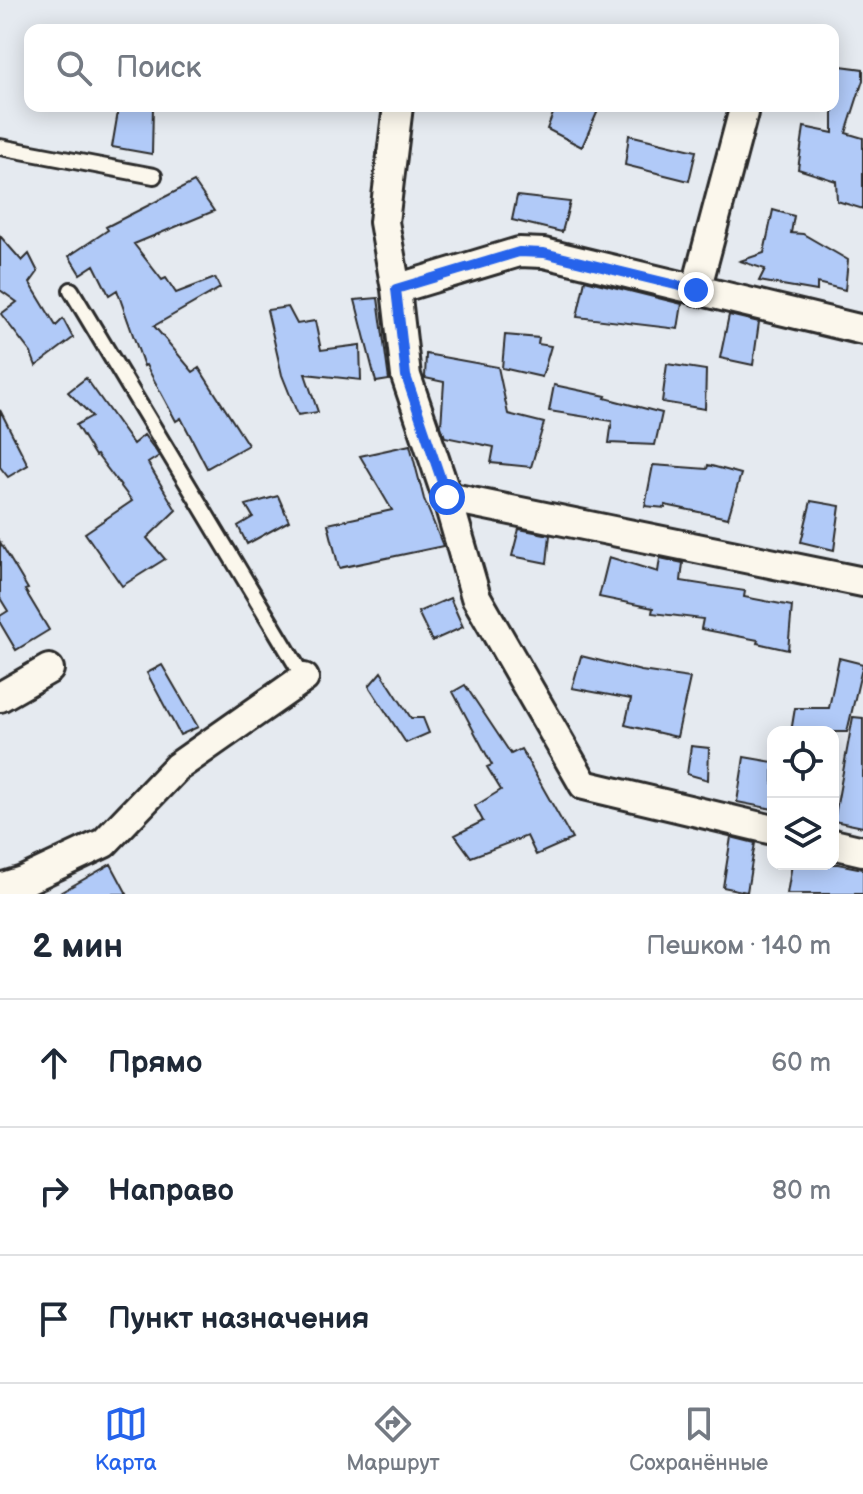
<!DOCTYPE html>
<html lang="ru">
<meta charset="utf-8">
<style>
:root{--surface:#fff;--page:#f2f2f3;--text:#1f2937;--muted:#747a83;--line:#e0e1e3;--accent:#2563eb}
body{margin:0;font-family:"Balsamiq Sans",sans-serif;background:var(--page);color:var(--text)}
.controls{position:absolute;right:24px;bottom:24px;display:grid;overflow:hidden;border-radius:16px;box-shadow:0 4px 20px #0003}
.controls button{width:72px;height:72px;display:grid;place-items:center;padding:0;border:0;border-bottom:2px solid var(--line);background:var(--surface);color:var(--text);font:40px sans-serif}
.stop{position:absolute;width:24px;height:24px;margin:-18px;border:6px solid #2563eb;border-radius:50%;background:#fff}
.stop.end{background:#2563eb;border-color:#fff;box-shadow:0 2px 8px #0008}
.list{margin:0;padding:0;list-style:none}
h2{display:flex;justify-content:space-between;align-items:center;height:104px;margin:0;padding:0 32px;font-size:34px}
h2 small{font-size:26px;font-weight:400;color:var(--muted)}
.list li{display:grid;grid-template-columns:52px 1fr auto;gap:24px;align-items:center;box-sizing:border-box;height:128px;padding:0 32px;border-top:2px solid var(--line)}
.list b{display:block;font-size:30px;white-space:nowrap}
.list em{font-size:26px;font-style:normal;color:var(--muted)}
.icon{flex:none;width:44px;height:44px;fill:none;stroke:currentColor;stroke-width:2;stroke-linecap:round;stroke-linejoin:round}
.map{position:relative;flex:none;width:863px;height:894px;overflow:hidden}
.search{position:absolute;background:var(--surface);box-shadow:0 4px 20px #0003;left:24px;right:24px;top:24px;height:88px;display:flex;align-items:center;gap:20px;box-sizing:border-box;padding:0 28px;border-radius:16px;color:var(--muted);font-size:30px}
.sheet{height:488px;background:var(--surface)}
nav{display:flex;justify-content:space-around;align-items:center;box-sizing:border-box;height:112px;border-top:2px solid var(--line);background:var(--surface);font-size:22px;color:var(--muted)}
nav a{display:grid;justify-items:center;gap:4px}
nav .on{color:var(--accent)}
.map>svg:first-child{display:block}
.building{fill:#b1caf8;stroke:#2b2b2b;stroke-width:2}
.lines{fill:none;stroke-linecap:round;stroke-linejoin:round}
.service-casing{stroke:#2b2b2b;stroke-width:20}
.minor-casing{stroke:#2b2b2b;stroke-width:34}
.service{stroke:#fbf7ec;stroke-width:14}
.minor{stroke:#fbf7ec;stroke-width:28}
.route{stroke:#2563eb;stroke-width:10}
</style>
<div class="map">
<svg width="863" height="894" viewBox="0 0 863 894">
<rect width="100%" height="100%" fill="#e5eaf0"/>
<filter id="ink" filterUnits="userSpaceOnUse"><feTurbulence type="fractalNoise" baseFrequency=".0125" numOctaves="2"/><feDisplacementMap in="SourceGraphic" scale="16" xChannelSelector="R" yChannelSelector="G"/><feConvolveMatrix kernelMatrix="1 2 1 2 8 2 1 2 1" color-interpolation-filters="sRGB"/></filter>
<g filter="url(#ink)">
<path class="building" d="M 833,65 L 863,69 L 863,80 L 846,133 L 863,138 L 863,209 L 837,201 L 836,181 L 798,169 L 804,127 L 833,133 Z
M 119,106 L 153,106 L 152,154 L 112,147 Z
M 556,106 L 600,106 L 582,147 L 547,129 Z
M 629,135 L 696,151 L 689,181 L 625,165 Z
M 194,182 L 214,211 L 134,244 L 162,280 L 166,278 L 176,293 L 215,278 L 220,288 L 154,326 L 193,372 L 199,368 L 248,445 L 207,468 L 181,418 L 176,421 L 146,365 L 144,366 L 117,290 L 109,295 L 94,265 L 80,274 L 69,256 L 108,230 L 106,227 Z
M 517,196 L 570,202 L 562,232 L 512,220 Z
M 773,210 L 794,216 L 791,233 L 803,234 L 848,260 L 845,290 L 817,283 L 817,291 L 759,281 L 765,269 L 740,261 L 764,253 Z
M 0,236 L 22,261 L 29,254 L 38,272 L 30,283 L 56,326 L 63,319 L 73,338 L 36,366 L 31,353 L 1,314 L 17,302 L 0,290 Z
M 585,280 L 682,304 L 678,329 L 577,317 Z
M 378,298 L 389,380 L 376,382 L 355,300 Z
M 288,307 L 297,324 L 315,321 L 321,350 L 360,345 L 361,380 L 305,374 L 318,412 L 298,415 L 282,375 L 267,310 Z
M 729,315 L 759,322 L 753,365 L 720,358 Z
M 505,335 L 539,338 L 538,344 L 551,346 L 542,377 L 502,368 Z
M 426,354 L 498,367 L 508,414 L 544,423 L 531,467 L 491,463 L 494,447 L 445,437 L 441,426 L 444,382 L 425,378 Z
M 667,364 L 706,370 L 705,409 L 662,402 Z
M 86,378 L 133,444 L 144,435 L 156,451 L 159,456 L 148,463 L 176,510 L 147,538 L 165,559 L 122,586 L 85,533 L 132,501 L 97,455 L 95,456 L 76,425 L 92,416 L 68,392 Z
M 554,385 L 606,396 L 605,398 L 662,413 L 655,445 L 609,443 L 612,421 L 549,411 Z
M 0,410 L 28,465 L 8,477 L 0,467 Z
M 410,445 L 424,499 L 443,546 L 339,568 L 328,524 L 392,510 L 360,456 Z
M 653,465 L 707,469 L 708,465 L 741,474 L 728,518 L 665,505 L 665,508 L 645,506 Z
M 278,496 L 289,521 L 247,544 L 238,526 L 253,517 L 246,505 Z
M 811,501 L 840,506 L 834,550 L 801,542 Z
M 519,529 L 550,535 L 547,563 L 512,556 Z
M 0,542 L 28,589 L 25,590 L 49,630 L 16,650 L 0,623 L 0,616 L 8,611 L 0,598 Z
M 609,557 L 658,572 L 660,558 L 683,563 L 681,581 L 745,591 L 744,597 L 792,606 L 788,650 L 757,643 L 758,640 L 701,629 L 703,619 L 652,613 L 653,608 L 599,597 Z
M 450,598 L 463,627 L 432,641 L 418,612 Z
M 581,656 L 641,671 L 690,678 L 677,737 L 625,725 L 631,699 L 572,688 Z
M 839,658 L 863,664 L 847,732 L 791,732 L 795,708 L 829,708 Z
M 162,665 L 198,727 L 180,735 L 147,673 Z
M 381,672 L 411,718 L 423,718 L 429,733 L 406,743 L 369,686 Z
M 465,685 L 511,754 L 521,749 L 572,839 L 536,855 L 527,836 L 471,857 L 455,835 L 483,821 L 475,806 L 501,790 L 487,767 L 492,765 L 453,692 Z
M 853,717 L 863,718 L 863,827 L 834,821 Z
M 691,746 L 709,748 L 708,780 L 687,774 Z
M 744,757 L 773,762 L 773,809 L 737,802 Z
M 731,837 L 755,843 L 747,892 L 723,887 Z
M 111,864 L 127,894 L 58,894 Z
M 792,864 L 838,864 L 863,869 L 863,894 L 787,894 Z"/>
<g class="lines">
<g class="service-casing">
<path id="service" d="M 0,147 L 154,176
M 71,290 L 304,678"/>
</g>
<g class="minor-casing">
<path id="minor" d="M 398,106 L 384,222 L 396,289 L 406,376 L 447,497 L 476,597 L 584,785 L 773,830
M 396,289 L 519,252 L 544,253 L 863,330
M 696,290 L 743,113
M 447,497 L 863,582
M 0,697 L 49,669
M 833,844 L 863,851
M 0,888 L 23,881 L 104,843 L 177,767 L 304,678"/>
</g>
<use href="#service" class="service"/>
<use href="#minor" class="minor"/>
</g>
</g>
<g class="lines" filter="url(#ink)">
<path class="route" d="M 447,497 L 406,376 L 396,289 L 519,252 L 544,253 L 696,290"/>
</g>
</svg>
<div class="controls">
<button><svg class="icon" aria-label="locate" viewBox="0 0 24 24"><circle cx="12" cy="12" r="6"/><path d="M12 2v4M12 18v4M2 12h4M18 12h4"/></svg></button>
<button><svg class="icon" aria-label="layers" viewBox="0 0 24 24"><path d="M12 4l9 5-9 5-9-5zM3 14l9 5 9-5"/></svg></button>
</div>
<div class="stop" style="left:447px;top:497px"></div>
<div class="stop end" style="left:696px;top:290px"></div>
<div class="search"><svg class="icon" aria-label="search" viewBox="0 0 24 24"><circle cx="10" cy="10" r="6"/><path d="M15 15l6 6"/></svg>Поиск</div>
</div>
<section class="sheet">
<h2>2 мин<small>Пешком · 140 m</small></h2>
<ul class="list">
<li><svg class="icon" aria-label="ahead" viewBox="0 0 24 24"><path d="M12 20V5M6 11l6-6 6 6"/></svg><div><b>Прямо</b></div><em>60 m</em></li>
<li><svg class="icon" aria-label="right" viewBox="0 0 24 24"><path d="M7 20v-9h11M14 6l5 5-5 5"/></svg><div><b>Направо</b></div><em>80 m</em></li>
<li><svg class="icon" aria-label="arrive" viewBox="0 0 24 24"><path d="M6 21V4h12l-3 4 3 4H6"/></svg><div><b>Пункт назначения</b></div></li>
</ul>
</section>
<nav>
<a class="on"><svg class="icon" aria-label="map" viewBox="0 0 24 24"><path d="M3 6l6-2 6 2 6-2v14l-6 2-6-2-6 2zM9 4v14M15 6v14"/></svg>Карта</a>
<a><svg class="icon" aria-label="directions" viewBox="0 0 24 24"><path d="M12 3l9 9-9 9-9-9zM9 14v-3h6M13 9l2 2-2 2"/></svg>Маршрут</a>
<a><svg class="icon" aria-label="saved" viewBox="0 0 24 24"><path d="M7 4h10v16l-5-4-5 4z"/></svg>Сохранённые</a>
</nav>
